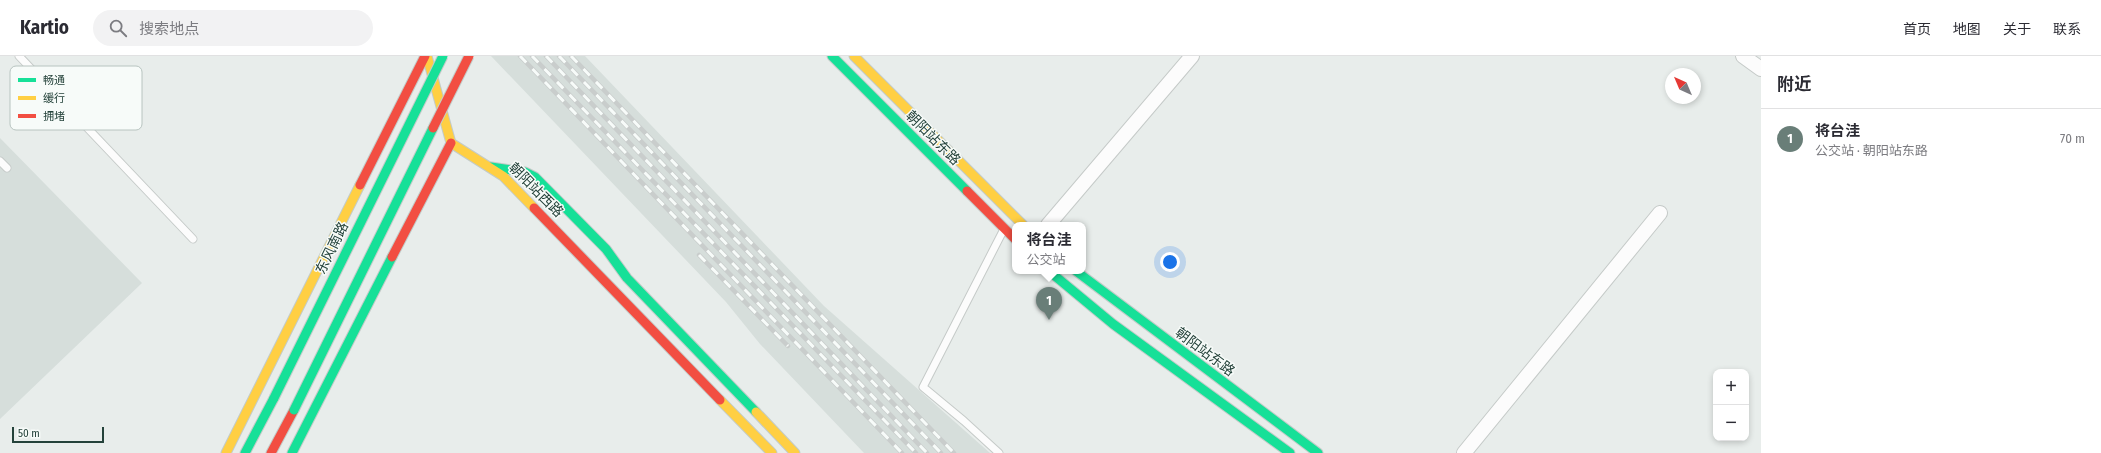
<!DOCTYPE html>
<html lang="zh">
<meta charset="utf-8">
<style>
:root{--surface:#fff;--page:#f2f2f3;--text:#2b2b33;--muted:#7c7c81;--line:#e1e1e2;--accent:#697e78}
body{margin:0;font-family:"Fira Sans Condensed","Noto Sans SC",sans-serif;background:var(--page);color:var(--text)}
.controls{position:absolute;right:12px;bottom:12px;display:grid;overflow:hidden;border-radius:8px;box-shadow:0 2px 6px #0003}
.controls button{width:36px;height:36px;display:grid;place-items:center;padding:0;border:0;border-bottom:1px solid var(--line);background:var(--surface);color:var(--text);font:20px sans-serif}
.compass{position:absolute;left:1665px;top:12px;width:36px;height:36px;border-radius:50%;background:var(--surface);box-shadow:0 2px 6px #0003;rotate:316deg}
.scale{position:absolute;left:12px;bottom:10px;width:92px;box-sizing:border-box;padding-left:4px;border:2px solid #24423a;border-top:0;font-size:11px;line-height:14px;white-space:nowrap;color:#24423a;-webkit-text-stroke:3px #f7fbf9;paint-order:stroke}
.you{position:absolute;left:1170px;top:206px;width:14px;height:14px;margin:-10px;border:3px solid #fff;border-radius:50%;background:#1a73e8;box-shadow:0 0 0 6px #1a73e833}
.badge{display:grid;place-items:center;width:26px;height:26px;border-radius:50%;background:var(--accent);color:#fff;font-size:13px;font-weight:700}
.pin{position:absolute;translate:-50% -33px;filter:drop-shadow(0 1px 2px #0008)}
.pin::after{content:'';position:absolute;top:21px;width:14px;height:12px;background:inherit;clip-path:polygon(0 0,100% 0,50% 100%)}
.popup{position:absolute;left:1012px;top:166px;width:74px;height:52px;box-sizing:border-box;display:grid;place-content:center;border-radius:8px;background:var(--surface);filter:drop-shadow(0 1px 3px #0005);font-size:13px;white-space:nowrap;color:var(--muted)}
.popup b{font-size:15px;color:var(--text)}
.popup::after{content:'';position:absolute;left:50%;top:100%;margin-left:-8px;border:8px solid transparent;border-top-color:var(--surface)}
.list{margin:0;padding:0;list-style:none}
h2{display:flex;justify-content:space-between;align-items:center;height:52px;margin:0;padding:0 16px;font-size:17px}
h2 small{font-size:13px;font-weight:400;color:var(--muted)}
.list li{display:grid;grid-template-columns:26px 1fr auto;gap:12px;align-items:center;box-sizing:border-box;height:60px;padding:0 16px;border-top:1px solid var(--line)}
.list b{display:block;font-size:15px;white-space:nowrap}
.list p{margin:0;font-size:13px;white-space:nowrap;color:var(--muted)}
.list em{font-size:13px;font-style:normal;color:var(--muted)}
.icon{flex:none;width:22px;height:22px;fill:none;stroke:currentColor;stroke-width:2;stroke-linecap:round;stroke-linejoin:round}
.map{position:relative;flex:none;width:1761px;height:397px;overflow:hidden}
header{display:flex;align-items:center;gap:24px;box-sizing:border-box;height:56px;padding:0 20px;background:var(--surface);border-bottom:1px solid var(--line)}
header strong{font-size:19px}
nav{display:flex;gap:22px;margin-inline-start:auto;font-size:14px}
.search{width:280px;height:36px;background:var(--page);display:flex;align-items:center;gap:10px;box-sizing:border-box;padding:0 14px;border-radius:22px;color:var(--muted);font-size:15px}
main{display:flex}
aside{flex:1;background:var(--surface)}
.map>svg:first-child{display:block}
.built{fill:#d6dedb}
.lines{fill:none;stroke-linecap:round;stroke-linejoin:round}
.lane-casing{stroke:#c5cac8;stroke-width:9}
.street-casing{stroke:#c5cac8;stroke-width:16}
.fast-casing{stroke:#c3cbc8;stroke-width:11}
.slow-casing{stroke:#c3cbc8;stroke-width:11}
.jam-casing{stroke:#c3cbc8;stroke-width:11}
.lane{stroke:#fcfcfc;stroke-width:7}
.street{stroke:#fcfcfc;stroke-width:14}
.fast{stroke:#16e098;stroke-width:9}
.slow{stroke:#ffcf43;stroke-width:9}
.jam{stroke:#f24e42;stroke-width:9}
.rail-casing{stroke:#c9cdcc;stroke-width:4.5}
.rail{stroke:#f7fbf9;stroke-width:3;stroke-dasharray:9;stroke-linecap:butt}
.fast-bridge-casing{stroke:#c3ccc9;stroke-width:11;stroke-linecap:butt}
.jam-bridge-casing{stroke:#c3ccc9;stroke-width:11;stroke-linecap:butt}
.fast-bridge{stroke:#16e098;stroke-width:9}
.jam-bridge{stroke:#f24e42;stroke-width:9}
.labels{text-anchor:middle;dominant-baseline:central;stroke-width:3;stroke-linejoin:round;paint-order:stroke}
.street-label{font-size:14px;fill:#24423a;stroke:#f7fbf9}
.key{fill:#f7fbf9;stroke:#b8c4c0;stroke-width:1}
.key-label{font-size:11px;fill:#24423a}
</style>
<header>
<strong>Kartio</strong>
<div class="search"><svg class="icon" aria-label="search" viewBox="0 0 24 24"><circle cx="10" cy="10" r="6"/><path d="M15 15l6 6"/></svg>搜索地点</div>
<nav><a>首页</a><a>地图</a><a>关于</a><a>联系</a></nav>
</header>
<main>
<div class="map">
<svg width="1761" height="397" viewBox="0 0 1761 397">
<rect width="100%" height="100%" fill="#e8edeb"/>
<path class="built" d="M 491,0 L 585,0 L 824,250 L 990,397 L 864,397 L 760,288 L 726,246 Z
M 0,82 L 142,227 L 0,363 Z"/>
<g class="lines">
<g class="lane-casing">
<path id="lane" d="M 19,0 L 193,183
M 0,105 L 7,112
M 999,397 L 964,365 L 923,331 L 1004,173"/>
</g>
<g class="street-casing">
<path id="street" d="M 1743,0 L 1761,13
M 1048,169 L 1192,0
M 1464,397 L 1660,157"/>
</g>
<g class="fast-casing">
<path id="fast" d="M 832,0 L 967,135
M 491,111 L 525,116 L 535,121 L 606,193 L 627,222 L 756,356
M 1049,215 L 1113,268 L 1290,397
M 1076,215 L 1318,397
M 245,397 L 274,342
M 292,397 L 392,201"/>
</g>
<g class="slow-casing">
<path id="slow" d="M 427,0 L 451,87 L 503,120 L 534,152
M 854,0 L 1023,169
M 720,344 L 772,397
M 756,356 L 795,397
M 226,397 L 360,129"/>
</g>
<g class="jam-casing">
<path id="jam" d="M 360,129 L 425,0
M 967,135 L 1015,183
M 534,152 L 720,344
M 392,201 L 451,87
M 271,397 L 294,354"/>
</g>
<use href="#lane" class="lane"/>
<use href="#street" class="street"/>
<use href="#fast" class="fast"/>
<use href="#slow" class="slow"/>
<use href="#jam" class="jam"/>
<g class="rail-casing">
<path id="rail" d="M 520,0 L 902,397
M 532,0 L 916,397
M 546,0 L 927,397
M 559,0 L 941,397
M 571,0 L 954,397
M 699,199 L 788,290"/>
</g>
<use href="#rail" class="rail"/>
<g class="fast-bridge-casing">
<path id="fast-bridge" d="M 274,342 L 443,0
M 294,354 L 433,72"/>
</g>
<g class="jam-bridge-casing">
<path id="jam-bridge" d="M 433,72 L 469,0"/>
</g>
<use href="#fast-bridge" class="fast-bridge"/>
<use href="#jam-bridge" class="jam-bridge"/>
</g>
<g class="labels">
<g class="street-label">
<text transform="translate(933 82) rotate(45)">朝阳站东路</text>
<text transform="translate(536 134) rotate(45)">朝阳站西路</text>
<text transform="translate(332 192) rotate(-64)">东风南路</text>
<text transform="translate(1205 296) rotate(37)">朝阳站东路</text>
</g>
</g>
<rect x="10" y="10" width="132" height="64" rx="6" class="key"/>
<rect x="18" y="22" width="18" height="4" fill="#16e098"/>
<rect x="18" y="40" width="18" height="4" fill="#ffcf43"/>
<rect x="18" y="58" width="18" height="4" fill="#f24e42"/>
<g class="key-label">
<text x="43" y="28">畅通</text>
<text x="43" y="46">缓行</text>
<text x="43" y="64">拥堵</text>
</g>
</svg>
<div class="controls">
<button>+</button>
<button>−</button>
</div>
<svg class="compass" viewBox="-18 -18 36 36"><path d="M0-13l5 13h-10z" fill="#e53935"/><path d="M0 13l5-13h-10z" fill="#7c7c81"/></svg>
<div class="scale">50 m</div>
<div class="you"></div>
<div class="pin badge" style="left:1049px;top:264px">1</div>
<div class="popup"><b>将台洼</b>公交站</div>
</div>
<aside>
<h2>附近<small></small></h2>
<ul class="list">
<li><span class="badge">1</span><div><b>将台洼</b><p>公交站 · 朝阳站东路</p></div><em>70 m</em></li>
</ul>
</aside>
</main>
